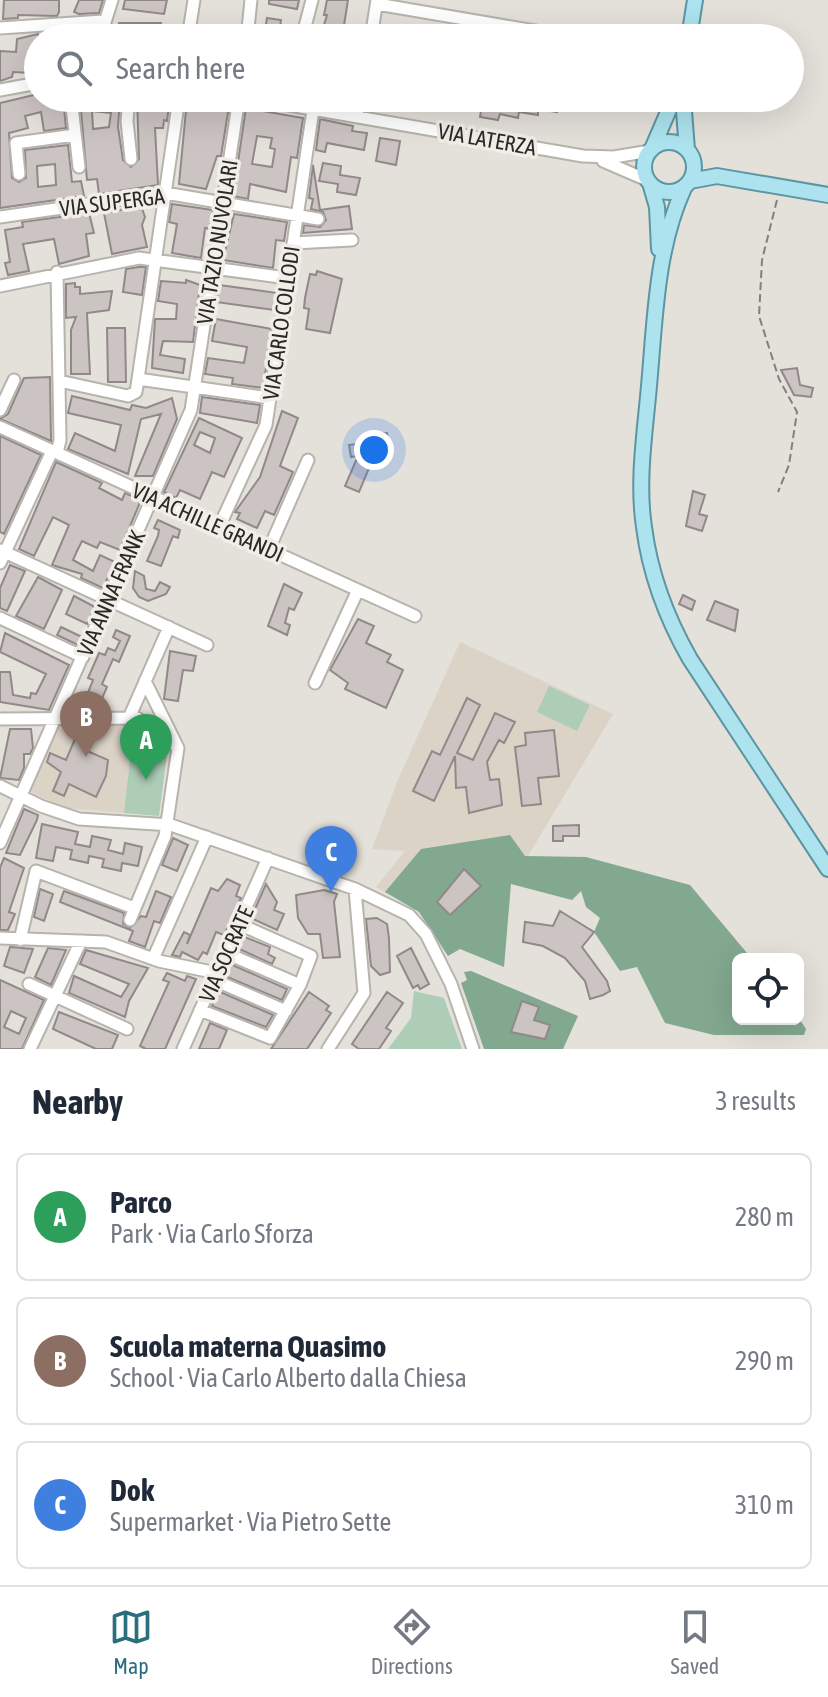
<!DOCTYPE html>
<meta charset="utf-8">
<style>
:root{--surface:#fff;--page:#f6f6f7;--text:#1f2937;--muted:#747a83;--line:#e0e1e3;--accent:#296f7d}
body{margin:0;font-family:"Asap Condensed",sans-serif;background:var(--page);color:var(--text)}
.controls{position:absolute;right:24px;bottom:24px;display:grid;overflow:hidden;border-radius:12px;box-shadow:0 8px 32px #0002}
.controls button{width:72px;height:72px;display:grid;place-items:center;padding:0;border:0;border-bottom:2px solid var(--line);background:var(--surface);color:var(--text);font:40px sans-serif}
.you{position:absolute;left:374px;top:450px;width:28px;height:28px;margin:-20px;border:6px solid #fff;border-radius:50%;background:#1a73e8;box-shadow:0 0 0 12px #1a73e833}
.badge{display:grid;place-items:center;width:52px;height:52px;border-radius:50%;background:var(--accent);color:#fff;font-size:26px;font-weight:700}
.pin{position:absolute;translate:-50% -66px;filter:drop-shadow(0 2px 4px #0008)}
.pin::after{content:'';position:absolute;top:42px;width:28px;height:24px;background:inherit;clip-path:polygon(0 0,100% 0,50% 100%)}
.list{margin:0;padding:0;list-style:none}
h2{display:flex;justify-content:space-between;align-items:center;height:104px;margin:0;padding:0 32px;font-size:34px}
h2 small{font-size:26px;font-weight:400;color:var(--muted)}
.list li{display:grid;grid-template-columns:52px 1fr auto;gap:24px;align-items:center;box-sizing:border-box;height:128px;margin:0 16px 16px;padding:0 16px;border:2px solid var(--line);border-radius:12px}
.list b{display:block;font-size:30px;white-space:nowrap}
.list p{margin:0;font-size:26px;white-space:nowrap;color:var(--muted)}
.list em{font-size:26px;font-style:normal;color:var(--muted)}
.icon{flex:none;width:44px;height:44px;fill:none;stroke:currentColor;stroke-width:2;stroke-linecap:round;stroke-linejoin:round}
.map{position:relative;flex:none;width:828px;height:1049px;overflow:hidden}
.search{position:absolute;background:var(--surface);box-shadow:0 8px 32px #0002;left:24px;right:24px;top:24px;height:88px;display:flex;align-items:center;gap:20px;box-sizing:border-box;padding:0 28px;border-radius:44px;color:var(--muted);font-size:30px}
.sheet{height:536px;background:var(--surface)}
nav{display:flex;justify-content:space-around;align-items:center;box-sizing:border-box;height:112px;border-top:2px solid var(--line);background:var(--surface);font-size:22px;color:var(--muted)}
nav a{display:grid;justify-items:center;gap:4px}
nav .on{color:var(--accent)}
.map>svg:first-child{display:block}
.built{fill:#dcd3c7}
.green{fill:#adcdb7}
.forest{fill:#82a88f}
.building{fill:#ccc4c3;stroke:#918988;stroke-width:2;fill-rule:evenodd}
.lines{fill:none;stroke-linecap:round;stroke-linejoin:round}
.minor-casing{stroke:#b7b3ad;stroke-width:15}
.major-casing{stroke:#5b96a2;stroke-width:18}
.path{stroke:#84817d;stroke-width:2;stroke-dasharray:8 4;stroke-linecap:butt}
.minor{stroke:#fff;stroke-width:11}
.major{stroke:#ace3ef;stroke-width:14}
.labels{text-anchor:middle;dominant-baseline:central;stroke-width:7;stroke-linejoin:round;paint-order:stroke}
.street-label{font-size:22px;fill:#2a2927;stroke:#f1ede7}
</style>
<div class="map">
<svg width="828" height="1049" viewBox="0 0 828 1049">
<rect width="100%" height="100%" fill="#e4e0da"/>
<path class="built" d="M 460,642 L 613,714 L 528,856 L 421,849 L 385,892 L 376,887 L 405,851 L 372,849 L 397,782 Z
M 58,722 L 134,723 L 124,813 L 64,808 L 27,790 Z"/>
<path class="green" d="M 549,686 L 590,705 L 577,731 L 537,712 Z
M 134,723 L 168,747 L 159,816 L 124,813 Z
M 414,991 L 444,998 L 462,1049 L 388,1049 L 411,1018 Z"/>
<path class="forest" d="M 510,835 L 525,856 L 586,857 L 690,885 L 752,959 L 738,959 L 738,1019 L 798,1017 L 806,1029 L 804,1035 L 714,1035 L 665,1023 L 637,967 L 620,971 L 594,932 L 600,918 L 586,907 L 581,891 L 572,900 L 511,884 L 504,967 L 460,949 L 448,956 L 419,912 L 385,892 L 421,849 Z
M 471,971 L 578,1016 L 563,1049 L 484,1049 L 461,983 L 467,980 L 464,972 Z"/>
<path class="building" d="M 4,0 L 59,0 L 59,12 L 57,16 L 18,15 L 18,18 L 3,19 Z
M 79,0 L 103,0 L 99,13 L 79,14 L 74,12 Z
M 125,0 L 167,0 L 164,14 L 123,9 Z
M 269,0 L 299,0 L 297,9 L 269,4 Z
M 327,0 L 348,0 L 342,38 L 321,35 L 327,15 L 324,15 Z
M 267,18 L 281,20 L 280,27 L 290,29 L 288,38 L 256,38 L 256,29 L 265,30 Z
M 119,23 L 161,23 L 158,38 L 117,38 Z
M 199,26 L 225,29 L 224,38 L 197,38 Z
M 38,34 L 38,58 L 31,57 L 31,73 L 13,72 L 12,77 L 0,81 L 0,51 L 16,52 L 17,39 Z
M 38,94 L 38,98 L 63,98 L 66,128 L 44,131 L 41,112 L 25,116 L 28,128 L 9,133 L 12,178 L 19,182 L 26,178 L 25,150 L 68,145 L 72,182 L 81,181 L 84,196 L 0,208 L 0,103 ZM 55,164 L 56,185 L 38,187 L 37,166 Z
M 80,98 L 120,98 L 118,127 L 123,160 L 131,167 L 139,159 L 137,98 L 170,98 L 167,121 L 164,120 L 163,128 L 155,128 L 158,185 L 99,194 L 97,179 L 87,180 ZM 92,111 L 111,113 L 109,127 L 93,129 Z
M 324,98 L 348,98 L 346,106 L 324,102 Z
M 467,98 L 521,102 L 521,98 L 578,98 L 576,109 L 558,106 L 557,112 L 538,109 L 538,115 L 519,112 L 518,118 L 500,114 L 498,120 L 480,117 L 482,105 Z
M 187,100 L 229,106 L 221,156 L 217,156 L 206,189 L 179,184 Z
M 246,108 L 303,118 L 297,158 L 291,157 L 286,192 L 250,184 L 248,199 L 233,196 ZM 257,136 L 272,138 L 270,148 L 275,149 L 272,167 L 252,164 Z
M 320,119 L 353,126 L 352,131 L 367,133 L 364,150 L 327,143 L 325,152 L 316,150 Z
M 380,138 L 400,141 L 396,165 L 376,161 Z
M 323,163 L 341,166 L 340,175 L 360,178 L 356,195 L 337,192 L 338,184 L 319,181 Z
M 313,165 L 320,210 L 349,206 L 352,229 L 303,233 L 304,225 L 320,227 L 326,220 L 323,212 L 311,209 L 313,199 L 309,198 Z
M 172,204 L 213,210 L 210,229 L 205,228 L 201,258 L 172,253 L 177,224 L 169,222 Z
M 141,206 L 145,217 L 142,225 L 147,247 L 112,254 L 104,213 Z
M 89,213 L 94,233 L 86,234 L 89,256 L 59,264 L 54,239 L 23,244 L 29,271 L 8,275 L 5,263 L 10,262 L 5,230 L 23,227 L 22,222 Z
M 234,214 L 287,222 L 284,241 L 276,240 L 273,268 L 223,260 Z
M 139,267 L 146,267 L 142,295 L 123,292 L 126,269 Z
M 317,271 L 342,279 L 330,333 L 306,329 L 309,309 L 304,308 L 305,298 L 310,274 L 316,275 Z
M 186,280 L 200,285 L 193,342 L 163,341 L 160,355 L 185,359 L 183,373 L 152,368 L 155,319 L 176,319 L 177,304 L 158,301 L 161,281 L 186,283 Z
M 75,283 L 75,287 L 80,287 L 80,294 L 112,291 L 109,310 L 87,313 L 90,374 L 71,374 L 71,330 L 76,317 L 66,318 L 66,284 Z
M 219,285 L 277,293 L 274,310 L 216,302 Z
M 216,319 L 272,329 L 263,388 L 232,384 L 233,378 L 205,374 L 208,358 L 244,363 L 247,347 L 212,341 Z
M 107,328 L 125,328 L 126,382 L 108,382 Z
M 797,368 L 800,385 L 813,388 L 811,397 L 794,395 L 781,370 Z
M 50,377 L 51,441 L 0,419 L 8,414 L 24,378 Z
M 72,396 L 130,410 L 132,405 L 146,408 L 172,398 L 177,419 L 153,476 L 135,476 L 161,414 L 141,419 L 128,474 L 68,449 L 75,433 L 115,451 L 121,425 L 68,413 Z
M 202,397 L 260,405 L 257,423 L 200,413 Z
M 282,411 L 298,418 L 280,466 L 293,472 L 274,515 L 265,511 L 257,528 L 237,519 L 240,513 L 235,512 L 260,477 Z
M 199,418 L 242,438 L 224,477 L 212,472 L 200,499 L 180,490 L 176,498 L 164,492 ZM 200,432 L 215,438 L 210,453 L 194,445 Z
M 387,433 L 389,448 L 377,449 L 359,492 L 345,486 L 358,456 L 351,457 L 349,445 L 370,442 L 369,435 Z
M 0,436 L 41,455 L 4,534 L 0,532 Z
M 56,462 L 102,483 L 99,488 L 122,500 L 125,493 L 141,500 L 120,550 L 100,542 L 97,548 L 82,541 L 77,551 L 73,560 L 93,571 L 100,555 L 115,562 L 103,588 L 81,578 L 82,574 L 52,565 L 69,525 L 53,517 L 34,556 L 19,549 Z
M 693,491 L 705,495 L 699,514 L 707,516 L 702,531 L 686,526 Z
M 158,520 L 180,530 L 178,538 L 173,536 L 161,566 L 147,561 L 158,536 L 159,530 L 154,528 Z
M 10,565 L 25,571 L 7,611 L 0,608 L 0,588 Z
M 135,571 L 144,576 L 146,589 L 155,591 L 160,582 L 170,587 L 166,594 L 148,601 L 139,597 L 133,588 Z
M 38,577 L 62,590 L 44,629 L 16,616 Z
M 284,584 L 302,593 L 294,610 L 289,608 L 285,623 L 290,625 L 287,635 L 268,626 Z
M 683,595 L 695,601 L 692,610 L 679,604 Z
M 74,596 L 95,607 L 87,624 L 66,614 Z
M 715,601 L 738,610 L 735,631 L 707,620 Z
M 358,619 L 374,626 L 366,643 L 391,655 L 387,662 L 403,670 L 386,708 L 345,689 L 348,683 L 330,670 Z
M 61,627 L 82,637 L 78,645 L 57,635 Z
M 116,630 L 130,636 L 119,662 L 113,659 L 102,684 L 107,687 L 97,710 L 93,710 L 83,705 L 93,680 L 88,678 L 99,653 L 105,655 L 108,648 L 115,651 L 120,641 L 113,637 Z
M 5,633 L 69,665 L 49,710 L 0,702 L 0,672 L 10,672 L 13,695 L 30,698 L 31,693 L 36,694 L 46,674 L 0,652 Z
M 170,651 L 196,656 L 193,671 L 183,670 L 178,701 L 164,699 Z
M 467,698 L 480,705 L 457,753 L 473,760 L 495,713 L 515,722 L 504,743 L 499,740 L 487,762 L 490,780 L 499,779 L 502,805 L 469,813 L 466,787 L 456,788 L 455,756 L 434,801 L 413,791 L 432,751 L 440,755 Z
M 10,729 L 31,729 L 33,748 L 30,754 L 24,754 L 24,768 L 19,780 L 0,778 Z
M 554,730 L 559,776 L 538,778 L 541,804 L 522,806 L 515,747 L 526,745 L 525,733 Z
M 75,739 L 87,745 L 85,750 L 108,760 L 106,776 L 96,797 L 69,784 L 64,796 L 53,791 L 61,772 L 47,762 L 50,753 L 66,760 Z
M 24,809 L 38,815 L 37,820 L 20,855 L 6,853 Z
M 42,824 L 78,832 L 75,844 L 90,847 L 92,836 L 111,840 L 108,850 L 123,854 L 125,843 L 142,847 L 138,866 L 122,863 L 121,871 L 102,867 L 104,859 L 89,856 L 88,863 L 70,859 L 72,850 L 56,847 L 53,861 L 36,858 Z
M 579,825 L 579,836 L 563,836 L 563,841 L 553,841 L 553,826 Z
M 173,838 L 188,845 L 177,871 L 162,865 Z
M 4,858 L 24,868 L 9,912 L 15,914 L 8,930 L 0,930 L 0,868 Z
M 464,869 L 481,886 L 450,915 L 437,902 Z
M 227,879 L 240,885 L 236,896 L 241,898 L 224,935 L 216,932 L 207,954 L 203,952 L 198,960 L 182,952 L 180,957 L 172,955 L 184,932 L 190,935 L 187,944 L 211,888 L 218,891 Z
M 266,884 L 277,902 L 274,910 L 284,914 L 277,930 L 251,918 Z
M 40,889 L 53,894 L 44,921 L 34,917 Z
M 324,890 L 337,894 L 334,902 L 340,957 L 323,958 L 320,934 L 308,934 L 298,918 L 296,895 Z
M 64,891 L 124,913 L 123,924 L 130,928 L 141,916 L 146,917 L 156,891 L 171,897 L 160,923 L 154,921 L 145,947 L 129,941 L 133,931 L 60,902 Z
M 560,911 L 594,932 L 582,947 L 607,981 L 610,991 L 603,995 L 590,999 L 585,981 L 565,958 L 543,946 L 523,942 L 525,922 L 553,926 Z
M 377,918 L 387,924 L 389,938 L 390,972 L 380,975 L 371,966 L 366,919 Z
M 242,936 L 270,947 L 268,954 L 275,958 L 272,964 L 237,948 Z
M 10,947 L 33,949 L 24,973 L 4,966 Z
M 48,948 L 66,950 L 51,985 L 35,977 Z
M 411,948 L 429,984 L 420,989 L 418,985 L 413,988 L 397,956 Z
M 86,950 L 148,968 L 129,1001 L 125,1017 L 69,993 L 74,976 L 121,997 L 129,984 L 80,964 Z
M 230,964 L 287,989 L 282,1000 L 225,976 Z
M 167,973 L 185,981 L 187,976 L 196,979 L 165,1049 L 146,1049 L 140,1046 L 169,982 L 163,980 Z
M 0,980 L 44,1000 L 22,1049 L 0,1049 ZM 11,1011 L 26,1018 L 19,1034 L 4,1027 Z
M 218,991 L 273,1015 L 266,1027 L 212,1006 Z
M 309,992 L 329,1006 L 326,1010 L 331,1013 L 307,1049 L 271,1049 Z
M 387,992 L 403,1003 L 386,1028 L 391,1031 L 379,1049 L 359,1049 L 352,1044 Z
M 522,1001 L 539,1007 L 534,1020 L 550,1025 L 545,1039 L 511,1032 Z
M 59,1012 L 118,1035 L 112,1049 L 96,1049 L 53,1029 Z
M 210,1023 L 227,1030 L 219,1049 L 199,1049 Z"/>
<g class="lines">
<g class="minor-casing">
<path id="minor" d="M 377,4 L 576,38
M 0,28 L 103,21
M 100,38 L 112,0
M 188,38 L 194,0
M 247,38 L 251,0
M 302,38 L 312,0
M 371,38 L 377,0
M 0,90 L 38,83
M 71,98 L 79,167
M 129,98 L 127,121 L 131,159
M 248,98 L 583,156 L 614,157 L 650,151
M 357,116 L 360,98
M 603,161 L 647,180
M 19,174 L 16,143 L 75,135
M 0,217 L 165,193 L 318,219
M 293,243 L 352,240
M 0,286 L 139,258 L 287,278
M 138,379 L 179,98
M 59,381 L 128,396 L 136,392 L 138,379 L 270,398
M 0,410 L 14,380
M 0,427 L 415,616
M 57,453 L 60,440 L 57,272
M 219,527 L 266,425 L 313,110
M 269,549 L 308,460
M 0,550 L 207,645
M 0,563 L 52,451
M 0,618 L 83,657
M 315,683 L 358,590
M 129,718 L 169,627
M 0,719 L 137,718 L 175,745
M 0,786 L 41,806 L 79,819 L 171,825 L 355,889 L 409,915 L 426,934 L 451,984 L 473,1049
M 0,843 L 191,410 L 239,98
M 130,920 L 165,836 L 178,748 L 145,681
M 0,938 L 106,942 L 159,961 L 217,973
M 20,940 L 36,871 L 134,908
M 226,953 L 300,985
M 153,959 L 207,837
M 214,980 L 286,1011
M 29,984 L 127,1029
M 200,1010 L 270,1038 L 300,985 L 311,956 L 239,924
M 30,1049 L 81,941
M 183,1049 L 268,858
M 328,1049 L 364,993 L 355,889"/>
</g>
<g class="major-casing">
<path id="major" d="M 689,38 L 695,0
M 683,98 L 687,150
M644 167a25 25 0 1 1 50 0a25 25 0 1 1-50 0Z
M 652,149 L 674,98
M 690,181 L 717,176 L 828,195
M 650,183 L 657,207 L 659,249
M 684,188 C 656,249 655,320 649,386 C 645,432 637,481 644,527 C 650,574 666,617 690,659 L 828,869"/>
</g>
<path class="path" d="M 777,200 L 762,260 L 759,316 L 779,379 L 797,412 L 789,465 L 778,492"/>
<use href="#minor" class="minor"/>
<use href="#major" class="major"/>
</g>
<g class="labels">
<g class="street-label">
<text transform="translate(487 139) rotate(10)">VIA LATERZA</text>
<text transform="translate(112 202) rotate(-7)">VIA SUPERGA</text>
<text transform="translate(217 242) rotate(-81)">VIA TAZIO NUVOLARI</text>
<text transform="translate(281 323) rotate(-82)">VIA CARLO COLLODI</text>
<text transform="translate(208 522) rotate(24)">VIA ACHILLE GRANDI</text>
<text transform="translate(111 593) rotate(-66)">VIA ANNA FRANK</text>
<text transform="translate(226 954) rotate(-66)">VIA SOCRATE</text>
</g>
</g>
</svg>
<div class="controls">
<button><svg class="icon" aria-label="locate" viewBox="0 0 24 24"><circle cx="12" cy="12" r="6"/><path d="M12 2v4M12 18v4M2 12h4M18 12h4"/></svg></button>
</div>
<div class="you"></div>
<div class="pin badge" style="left:146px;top:780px;background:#2e9e5b">A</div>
<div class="pin badge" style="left:86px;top:757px;background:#8d6e63">B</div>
<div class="pin badge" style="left:331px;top:892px;background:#3f7fe0">C</div>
<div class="search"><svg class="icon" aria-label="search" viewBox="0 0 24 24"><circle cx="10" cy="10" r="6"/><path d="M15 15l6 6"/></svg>Search here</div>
</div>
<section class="sheet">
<h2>Nearby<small>3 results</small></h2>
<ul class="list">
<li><span class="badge" style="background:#2e9e5b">A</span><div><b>Parco</b><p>Park · Via Carlo Sforza</p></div><em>280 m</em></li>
<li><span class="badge" style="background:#8d6e63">B</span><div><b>Scuola materna Quasimo</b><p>School · Via Carlo Alberto dalla Chiesa</p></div><em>290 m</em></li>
<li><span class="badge" style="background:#3f7fe0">C</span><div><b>Dok</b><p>Supermarket · Via Pietro Sette</p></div><em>310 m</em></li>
</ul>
</section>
<nav>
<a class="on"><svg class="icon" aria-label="map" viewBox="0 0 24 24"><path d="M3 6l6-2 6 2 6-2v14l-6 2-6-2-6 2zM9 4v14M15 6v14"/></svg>Map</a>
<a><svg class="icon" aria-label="directions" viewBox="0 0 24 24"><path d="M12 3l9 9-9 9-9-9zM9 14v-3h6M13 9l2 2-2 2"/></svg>Directions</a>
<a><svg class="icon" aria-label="saved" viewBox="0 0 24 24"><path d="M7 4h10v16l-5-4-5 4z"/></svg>Saved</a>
</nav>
